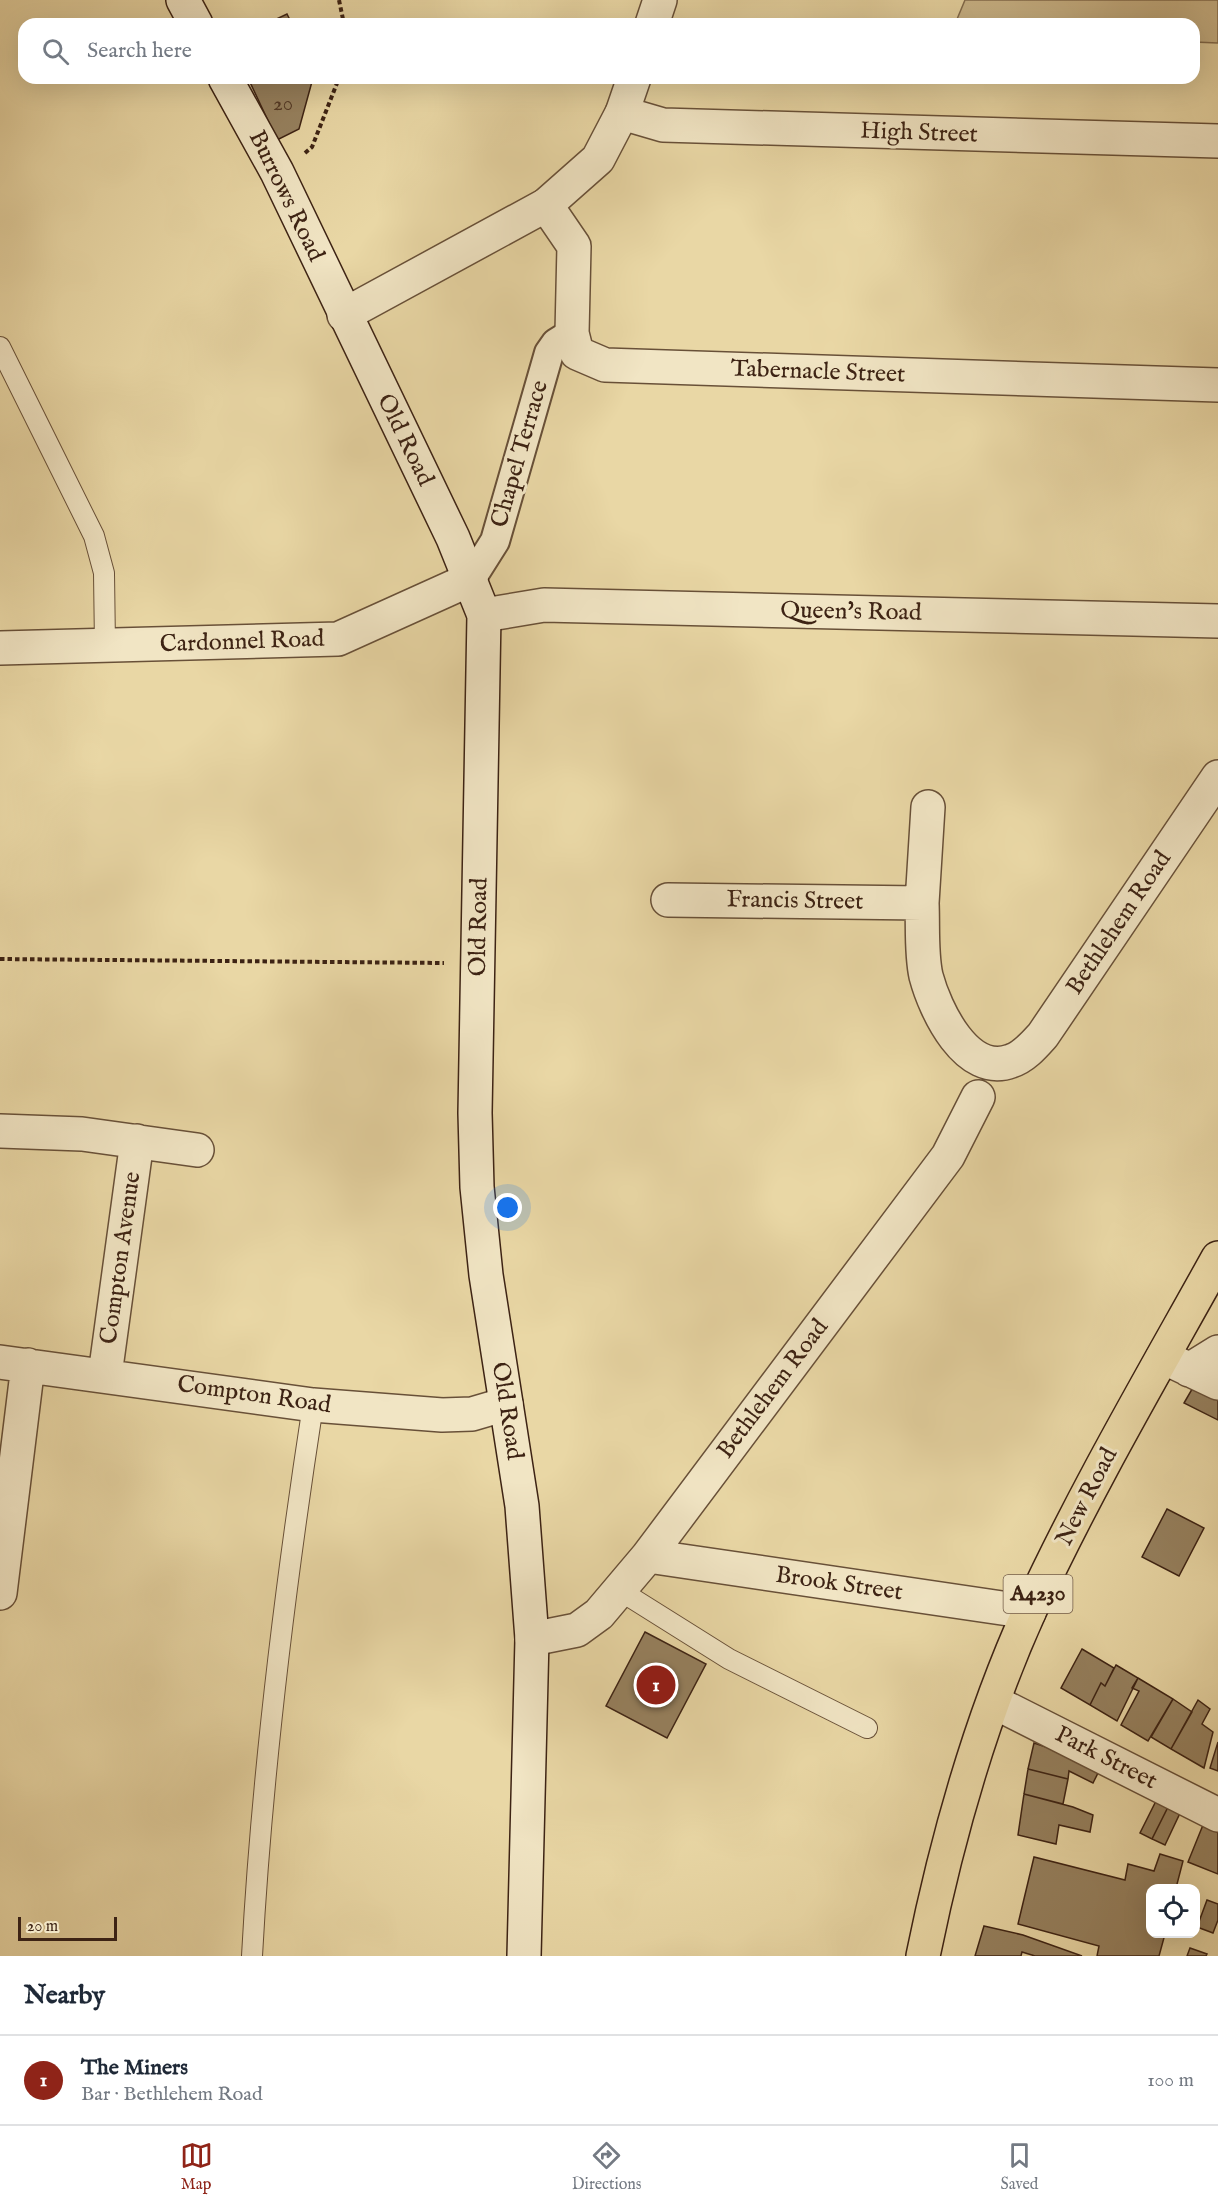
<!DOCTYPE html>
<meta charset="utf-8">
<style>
:root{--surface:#fff;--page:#f6f6f7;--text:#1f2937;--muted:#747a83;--line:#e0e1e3;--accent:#8f2418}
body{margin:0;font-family:"IM FELL English",serif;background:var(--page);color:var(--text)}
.controls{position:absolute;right:18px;bottom:18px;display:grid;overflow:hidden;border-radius:12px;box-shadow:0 6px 24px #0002}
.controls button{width:54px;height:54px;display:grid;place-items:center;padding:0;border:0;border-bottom:2px solid var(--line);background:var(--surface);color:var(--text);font:30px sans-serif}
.scale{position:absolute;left:18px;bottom:15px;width:99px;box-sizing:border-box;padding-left:6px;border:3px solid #3d2314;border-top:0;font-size:16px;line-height:21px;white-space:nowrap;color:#3d2314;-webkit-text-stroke:4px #f1e5c4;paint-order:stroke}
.you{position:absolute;left:508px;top:1208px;width:21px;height:21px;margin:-15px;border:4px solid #fff;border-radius:50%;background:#1a73e8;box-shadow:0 0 0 9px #1a73e833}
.badge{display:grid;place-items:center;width:39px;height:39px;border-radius:50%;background:var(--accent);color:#fff;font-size:20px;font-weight:700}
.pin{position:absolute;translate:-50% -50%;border:3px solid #fff;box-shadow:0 2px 6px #0006}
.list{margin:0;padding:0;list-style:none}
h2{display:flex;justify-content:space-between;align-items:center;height:78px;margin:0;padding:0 24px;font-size:26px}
h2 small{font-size:20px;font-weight:400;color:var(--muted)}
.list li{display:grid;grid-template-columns:39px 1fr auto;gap:18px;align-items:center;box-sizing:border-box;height:90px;padding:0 24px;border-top:2px solid var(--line)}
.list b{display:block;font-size:22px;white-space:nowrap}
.list p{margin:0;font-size:20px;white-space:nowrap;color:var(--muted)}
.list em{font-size:20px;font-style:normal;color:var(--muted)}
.icon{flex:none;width:33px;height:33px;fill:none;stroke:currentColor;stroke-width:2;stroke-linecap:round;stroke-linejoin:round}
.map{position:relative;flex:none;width:1218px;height:1956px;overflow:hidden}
.search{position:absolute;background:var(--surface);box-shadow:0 6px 24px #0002;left:18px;right:18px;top:18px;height:66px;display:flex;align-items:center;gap:15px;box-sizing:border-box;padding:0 21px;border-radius:18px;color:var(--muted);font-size:22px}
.sheet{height:168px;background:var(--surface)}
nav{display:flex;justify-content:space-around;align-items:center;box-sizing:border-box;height:84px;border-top:2px solid var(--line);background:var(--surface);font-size:16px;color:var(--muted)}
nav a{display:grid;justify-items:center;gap:3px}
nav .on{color:var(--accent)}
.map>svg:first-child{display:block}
.green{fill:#ccb88c;stroke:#846e50;stroke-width:1.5}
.building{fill:#96815f;stroke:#3d2314;stroke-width:1.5}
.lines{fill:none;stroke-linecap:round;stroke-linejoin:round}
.service-casing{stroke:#685038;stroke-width:22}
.pedestrian-casing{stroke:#685038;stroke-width:32}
.minor-casing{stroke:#685038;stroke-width:36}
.tertiary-casing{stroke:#685038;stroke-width:36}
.secondary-casing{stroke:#3d2314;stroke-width:36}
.primary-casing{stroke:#3d2314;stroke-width:36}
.path{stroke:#3d2314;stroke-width:4;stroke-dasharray:4.5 3;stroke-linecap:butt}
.service{stroke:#f1e5c4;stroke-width:20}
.pedestrian{stroke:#f1e5c4;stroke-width:28}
.minor{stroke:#f1e5c4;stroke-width:33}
.tertiary{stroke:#f1e5c4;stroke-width:33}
.secondary{stroke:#f1e5c4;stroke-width:33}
.primary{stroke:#e9d7a5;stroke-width:33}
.labels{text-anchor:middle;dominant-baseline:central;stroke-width:6;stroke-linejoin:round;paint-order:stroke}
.number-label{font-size:21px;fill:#533a27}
.shield{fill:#f1e5c4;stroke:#735d49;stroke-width:1.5}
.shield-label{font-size:22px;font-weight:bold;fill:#3d2314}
.street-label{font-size:24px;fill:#3d2314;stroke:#f1e5c4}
</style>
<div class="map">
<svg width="1218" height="1956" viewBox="0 0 1218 1956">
<rect width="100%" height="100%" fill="#e9d7a5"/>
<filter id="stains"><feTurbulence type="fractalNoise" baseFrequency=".00333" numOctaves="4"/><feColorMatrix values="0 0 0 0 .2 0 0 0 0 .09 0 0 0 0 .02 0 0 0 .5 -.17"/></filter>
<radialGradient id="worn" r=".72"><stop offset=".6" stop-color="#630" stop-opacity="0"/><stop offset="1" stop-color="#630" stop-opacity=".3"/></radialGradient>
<path class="green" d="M 965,0 L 1218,0 L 1218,43 L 1194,42 L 1194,24 L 955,24 Z"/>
<path class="building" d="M 287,14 L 292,24 L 266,24 Z
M 248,78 L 313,78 L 299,129 L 277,140 Z
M 1195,1384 L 1218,1396 L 1218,1420 L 1184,1403 Z
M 1167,1509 L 1204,1528 L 1179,1576 L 1142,1557 Z
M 645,1632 L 706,1664 L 667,1738 L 606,1706 Z
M 1082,1649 L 1114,1668 L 1105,1686 L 1101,1683 L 1090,1705 L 1061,1688 Z
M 1116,1665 L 1138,1678 L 1117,1721 L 1090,1705 L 1101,1683 L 1105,1686 Z
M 1138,1678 L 1173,1699 L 1148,1741 L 1121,1725 L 1139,1691 L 1132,1688 Z
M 1173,1699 L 1192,1712 L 1171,1749 L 1151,1737 Z
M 1198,1700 L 1210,1709 L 1202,1724 L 1213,1732 L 1204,1768 L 1171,1749 Z
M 1218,1742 L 1218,1771 L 1210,1768 Z
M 1034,1743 L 1073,1756 L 1100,1769 L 1093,1783 L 1069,1771 L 1068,1779 L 1028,1769 Z
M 1028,1769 L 1068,1779 L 1063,1804 L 1024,1794 Z
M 1024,1794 L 1073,1807 L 1093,1815 L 1090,1832 L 1059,1825 L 1056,1844 L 1018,1835 Z
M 1157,1799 L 1169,1805 L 1152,1839 L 1140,1833 Z
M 1169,1805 L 1181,1811 L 1165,1845 L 1152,1839 Z
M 1203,1825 L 1218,1832 L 1218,1874 L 1188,1862 Z
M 1160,1854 L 1183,1861 L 1176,1888 L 1150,1888 L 1150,1934 L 1165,1934 L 1159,1956 L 1097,1956 L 1099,1946 L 1018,1924 L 1034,1857 L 1125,1880 L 1128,1864 L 1154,1871 Z
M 1207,1900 L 1218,1904 L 1218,1920 L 1213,1933 L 1197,1927 Z
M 984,1926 L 1023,1935 L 1082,1956 L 1035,1956 L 1022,1952 L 1021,1956 L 975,1956 Z
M 1190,1948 L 1207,1954 L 1206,1956 L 1187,1956 Z"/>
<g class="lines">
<g class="service-casing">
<path id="service" d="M 0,347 L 94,536 L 104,573 L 105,646
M 619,1590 L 729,1659 L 867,1728
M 252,1956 C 262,1771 285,1587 313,1405"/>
</g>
<g class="pedestrian-casing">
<path id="pedestrian" d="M 471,579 L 495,541 L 549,353 L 556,343 L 572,333"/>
</g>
<g class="minor-casing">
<path id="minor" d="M 622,113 L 663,125 L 1218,141
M 546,205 L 574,246 L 572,333 L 577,353 L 605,365 L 1218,385
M 484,615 L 544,605 L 1218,621
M 0,648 L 338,639 L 471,579
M 668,900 L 922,903 C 923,926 921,954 926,976 C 935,1010 967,1078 1011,1061 C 1024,1057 1034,1045 1043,1035 L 1218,777
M 922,903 L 928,807
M 0,1131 L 82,1134 L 197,1150
M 1163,1357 L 1218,1383
M 0,1362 L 313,1405 L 442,1415 L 472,1414 L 506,1404
M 1189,1370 L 1218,1352
M 105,1375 L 137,1141
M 648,1556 L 1029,1612
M 0,1593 L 28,1365
M 532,1639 L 577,1630 L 599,1614 L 648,1556 L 948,1156 L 978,1097
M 994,1702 L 1218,1815"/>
</g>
<g class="tertiary-casing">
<path id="tertiary" d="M 652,24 L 660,0
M 344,315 L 546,205 L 598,159 L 622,113 L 634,78"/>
</g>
<g class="secondary-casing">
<path id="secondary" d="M 183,0 L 196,24
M 225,78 L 277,172 L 453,538 L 484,615 L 475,1113 L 477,1187 L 486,1275 L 522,1506 L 532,1639 L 524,1956"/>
</g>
<g class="primary-casing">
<path id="primary" d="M 923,1956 C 947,1838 980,1720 1030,1610 C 1086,1489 1153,1375 1218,1258"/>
</g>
<path class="path" d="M 339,0 L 344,24
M 305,153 L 312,147 L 339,78
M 0,959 L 444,963"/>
<use href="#service" class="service"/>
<use href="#pedestrian" class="pedestrian"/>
<use href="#minor" class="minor"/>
<use href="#tertiary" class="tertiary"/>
<use href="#secondary" class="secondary"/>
<use href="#primary" class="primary"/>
</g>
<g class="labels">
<g class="number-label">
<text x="283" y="104">20</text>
</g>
<rect class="shield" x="1003.5" y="1575" width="69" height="38" rx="4.5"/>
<g class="shield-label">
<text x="1038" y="1594">A4230</text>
</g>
<g class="street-label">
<text transform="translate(919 133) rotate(2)">High Street</text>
<text transform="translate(286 196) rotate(64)">Burrows Road</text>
<text transform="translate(818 372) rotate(2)">Tabernacle Street</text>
<text transform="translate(405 440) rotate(64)">Old Road</text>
<text transform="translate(520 454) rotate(-74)">Chapel Terrace</text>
<text transform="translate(851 612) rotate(1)">Queen's Road</text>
<text transform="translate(242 642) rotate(-2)">Cardonnel Road</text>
<text transform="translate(795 901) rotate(1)">Francis Street</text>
<text transform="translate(1119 923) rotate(-56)">Bethlehem Road</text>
<text transform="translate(479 927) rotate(-89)">Old Road</text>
<text transform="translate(121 1258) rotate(-82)">Compton Avenue</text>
<text transform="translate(773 1389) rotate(-53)">Bethlehem Road</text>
<text transform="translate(254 1395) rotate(8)">Compton Road</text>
<text transform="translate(507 1411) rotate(81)">Old Road</text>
<text transform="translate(1087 1497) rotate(-63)">New Road</text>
<text transform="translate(839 1584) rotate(8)">Brook Street</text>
<text transform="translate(1106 1758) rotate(27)">Park Street</text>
</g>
</g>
<rect width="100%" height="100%" filter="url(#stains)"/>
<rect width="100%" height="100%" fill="url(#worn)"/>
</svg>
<div class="controls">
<button><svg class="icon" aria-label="locate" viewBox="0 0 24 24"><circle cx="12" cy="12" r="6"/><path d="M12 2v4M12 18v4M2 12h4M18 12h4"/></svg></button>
</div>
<div class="scale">20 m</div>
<div class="you"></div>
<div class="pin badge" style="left:656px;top:1685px">1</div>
<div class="search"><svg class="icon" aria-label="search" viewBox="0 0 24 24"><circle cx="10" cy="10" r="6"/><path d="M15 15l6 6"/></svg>Search here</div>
</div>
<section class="sheet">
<h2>Nearby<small></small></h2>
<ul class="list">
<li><span class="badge">1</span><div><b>The Miners</b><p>Bar · Bethlehem Road</p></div><em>100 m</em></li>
</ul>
</section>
<nav>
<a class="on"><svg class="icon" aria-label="map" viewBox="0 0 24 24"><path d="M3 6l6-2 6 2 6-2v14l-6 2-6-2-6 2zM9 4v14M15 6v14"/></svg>Map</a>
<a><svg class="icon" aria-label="directions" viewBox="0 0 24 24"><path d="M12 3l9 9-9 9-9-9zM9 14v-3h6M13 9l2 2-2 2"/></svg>Directions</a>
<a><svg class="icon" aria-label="saved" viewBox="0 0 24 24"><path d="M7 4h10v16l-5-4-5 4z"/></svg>Saved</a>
</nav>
